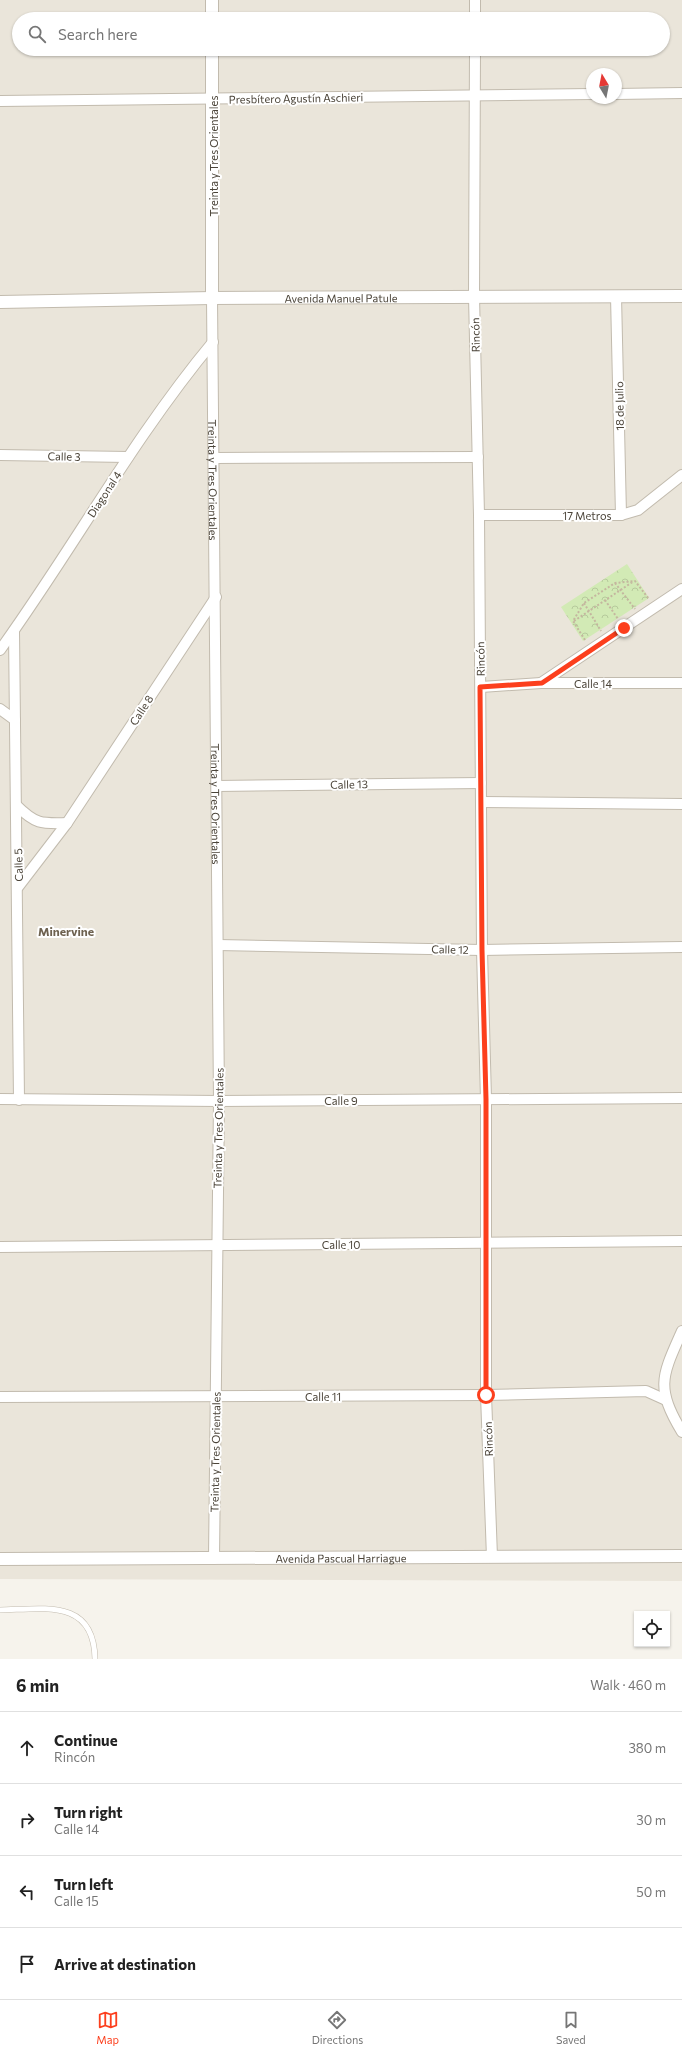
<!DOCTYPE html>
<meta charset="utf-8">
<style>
:root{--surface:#fff;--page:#f6f6f6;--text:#222;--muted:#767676;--line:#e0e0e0;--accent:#fc3f1d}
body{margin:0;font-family:Commissioner,sans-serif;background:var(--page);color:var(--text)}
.controls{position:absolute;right:12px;bottom:12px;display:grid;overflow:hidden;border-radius:0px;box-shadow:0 1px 3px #0004}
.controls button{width:36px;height:36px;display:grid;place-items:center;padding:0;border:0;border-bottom:1px solid var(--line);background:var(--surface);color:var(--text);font:20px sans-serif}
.compass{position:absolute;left:586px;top:68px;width:36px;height:36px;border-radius:50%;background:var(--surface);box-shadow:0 1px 3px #0004;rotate:350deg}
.stop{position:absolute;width:12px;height:12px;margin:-9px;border:3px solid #fc3f1d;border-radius:50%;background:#fff}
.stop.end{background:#fc3f1d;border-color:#fff;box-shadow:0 1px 4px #0008}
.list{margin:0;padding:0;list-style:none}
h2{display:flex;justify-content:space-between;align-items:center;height:52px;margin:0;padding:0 16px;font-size:17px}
h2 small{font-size:13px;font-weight:400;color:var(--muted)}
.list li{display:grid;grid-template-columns:26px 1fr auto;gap:12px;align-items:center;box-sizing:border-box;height:72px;padding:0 16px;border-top:1px solid var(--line)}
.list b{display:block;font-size:15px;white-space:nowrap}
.list p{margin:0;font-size:13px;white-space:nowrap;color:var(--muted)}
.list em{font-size:13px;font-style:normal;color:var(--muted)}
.icon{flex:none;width:22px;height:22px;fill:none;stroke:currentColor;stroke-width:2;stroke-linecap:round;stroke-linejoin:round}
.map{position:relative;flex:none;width:682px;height:1659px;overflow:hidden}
.search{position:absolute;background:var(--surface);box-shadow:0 1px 3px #0004;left:12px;right:12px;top:12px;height:44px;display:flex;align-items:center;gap:10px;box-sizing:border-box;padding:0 14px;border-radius:22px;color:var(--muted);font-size:15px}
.sheet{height:340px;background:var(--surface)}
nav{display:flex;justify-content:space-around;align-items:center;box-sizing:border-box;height:56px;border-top:1px solid var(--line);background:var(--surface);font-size:11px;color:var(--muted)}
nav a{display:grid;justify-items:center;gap:2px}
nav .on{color:var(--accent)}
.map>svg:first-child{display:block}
.residential{fill:#eae5da;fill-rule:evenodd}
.forest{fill:url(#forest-crowns)}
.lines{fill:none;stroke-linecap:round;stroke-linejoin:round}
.service-casing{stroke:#c2bbae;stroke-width:6}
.minor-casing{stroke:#c2bbae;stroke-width:12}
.tertiary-casing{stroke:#c2bbae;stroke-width:14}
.path{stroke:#c4b79f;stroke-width:2;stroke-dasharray:2 2;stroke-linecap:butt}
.service{stroke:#fff;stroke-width:5}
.minor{stroke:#fff;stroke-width:10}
.tertiary{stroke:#fff;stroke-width:12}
.route{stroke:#fc3f1d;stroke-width:5}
.labels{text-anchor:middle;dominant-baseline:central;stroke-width:4;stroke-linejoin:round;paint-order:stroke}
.street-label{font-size:11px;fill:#4b4439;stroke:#fff}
.neighbourhood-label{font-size:12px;font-weight:bold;fill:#6e6250;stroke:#fff}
</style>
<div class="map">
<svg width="682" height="1659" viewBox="0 0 682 1659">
<defs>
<pattern id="forest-crowns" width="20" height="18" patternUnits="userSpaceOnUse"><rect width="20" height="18" fill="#d2eab5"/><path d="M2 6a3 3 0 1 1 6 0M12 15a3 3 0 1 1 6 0" fill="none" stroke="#b6ca9c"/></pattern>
</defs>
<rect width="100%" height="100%" fill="#f6f3ec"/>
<path class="residential" d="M 0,0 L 682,0 L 682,1581 L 0,1579 ZM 19,19 L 663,19 L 663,49 L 19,49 ZM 592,74 L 616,74 L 616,98 L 592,98 Z"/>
<path class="forest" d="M 627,564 L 649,598 L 583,641 L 561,607 Z"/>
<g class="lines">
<g class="service-casing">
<path id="service" d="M 0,1610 C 44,1609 94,1598 95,1659"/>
</g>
<g class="minor-casing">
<g id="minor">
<path d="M 475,0 L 475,19"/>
<path d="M 475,49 L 474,296 L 479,515 L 482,950 L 486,1099 L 486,1395 L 492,1557"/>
<path d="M 616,94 L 682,93"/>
<path d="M 0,101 L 592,94"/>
<path d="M 616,296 L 621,515"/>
<path id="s1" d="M 212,298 L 219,1101 L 214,1559"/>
<path d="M 0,455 L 128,457"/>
<path d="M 215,458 L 478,457"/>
<path d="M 479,515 L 621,515 L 638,510 L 682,475"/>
<path d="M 14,631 L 19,1100"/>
<path d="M 0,650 C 73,549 133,438 213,342"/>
<path d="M 541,683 L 682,589"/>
<path d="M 481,687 L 541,683 L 682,683"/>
<path d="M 0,709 L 15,720"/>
<path d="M 217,786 L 481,783"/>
<path d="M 482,802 L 682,804"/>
<path d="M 16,805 C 35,824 41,824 67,823"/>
<path d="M 18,887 L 67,823 L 216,597"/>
<path d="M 218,945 L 482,950 L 682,947"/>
<path d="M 0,1099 L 219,1101 L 682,1098"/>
<path d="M 0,1247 L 682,1241"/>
<path d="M 682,1331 C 662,1376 655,1387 682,1432"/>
<path d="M 0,1397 L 486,1395 L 646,1391 L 666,1400"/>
</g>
</g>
<g class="tertiary-casing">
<g id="tertiary">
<path d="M 212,0 L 212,19"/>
<path d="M 212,49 L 212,298"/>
<path id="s2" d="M 0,302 L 212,298 L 682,296"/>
<path id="s3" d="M 0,1559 L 682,1556"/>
</g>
</g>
<path class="path" d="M 615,583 L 635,609
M 605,600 L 618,619
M 584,603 L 601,631
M 574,621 L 634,581
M 585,640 L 573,621 L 584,603 L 615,583 L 635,581 L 649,599"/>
<use href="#service" class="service"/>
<use href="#minor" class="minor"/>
<use href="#tertiary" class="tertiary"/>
</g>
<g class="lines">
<path class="route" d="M 486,1395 L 486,1099 L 482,950 L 480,687 L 542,683 L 624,628"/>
</g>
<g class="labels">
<g class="street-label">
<text transform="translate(296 98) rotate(-1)">Presbítero Agustín Aschieri</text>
<text transform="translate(213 156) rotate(-90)">Treinta y Tres Orientales</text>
<text stroke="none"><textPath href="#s2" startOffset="341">Avenida Manuel Patule</textPath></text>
<text transform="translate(475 335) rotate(-91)">Rincón</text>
<text transform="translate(619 406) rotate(-91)">18 de Julio</text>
<text transform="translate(64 456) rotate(1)">Calle 3</text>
<text stroke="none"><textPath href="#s1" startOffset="182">Treinta y Tres Orientales</textPath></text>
<text transform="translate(104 494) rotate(-57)">Diagonal 4</text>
<text x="587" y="515">17 Metros</text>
<text transform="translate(480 659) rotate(-91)">Rincón</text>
<text x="593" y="683">Calle 14</text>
<text transform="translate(141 710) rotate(-57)">Calle 8</text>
<text transform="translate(349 784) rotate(-1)">Calle 13</text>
<text stroke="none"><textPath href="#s1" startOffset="506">Treinta y Tres Orientales</textPath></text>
<text transform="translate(18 865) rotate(-92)">Calle 5</text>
<text transform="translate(450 949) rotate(1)">Calle 12</text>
<text x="341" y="1100">Calle 9</text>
<text transform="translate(218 1128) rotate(-89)">Treinta y Tres Orientales</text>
<text x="341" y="1244">Calle 10</text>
<text x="323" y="1396">Calle 11</text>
<text transform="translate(488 1439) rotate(-92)">Rincón</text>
<text transform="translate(215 1452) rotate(-89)">Treinta y Tres Orientales</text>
<text stroke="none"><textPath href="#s3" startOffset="341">Avenida Pascual Harriague</textPath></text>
</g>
<g class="neighbourhood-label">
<text x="66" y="931">Minervine</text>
</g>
</g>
</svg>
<div class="controls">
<button><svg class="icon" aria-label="locate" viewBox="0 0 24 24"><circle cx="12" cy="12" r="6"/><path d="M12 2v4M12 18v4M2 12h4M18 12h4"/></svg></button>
</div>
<svg class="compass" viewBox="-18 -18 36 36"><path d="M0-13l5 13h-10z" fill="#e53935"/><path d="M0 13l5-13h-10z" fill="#767676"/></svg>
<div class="stop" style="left:486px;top:1395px"></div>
<div class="stop end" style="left:624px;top:628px"></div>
<div class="search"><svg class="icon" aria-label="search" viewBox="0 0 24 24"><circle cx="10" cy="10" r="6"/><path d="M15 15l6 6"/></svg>Search here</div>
</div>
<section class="sheet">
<h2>6 min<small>Walk · 460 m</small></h2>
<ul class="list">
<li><svg class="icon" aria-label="ahead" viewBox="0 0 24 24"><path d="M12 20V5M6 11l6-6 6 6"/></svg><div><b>Continue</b><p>Rincón</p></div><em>380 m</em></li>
<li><svg class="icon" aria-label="right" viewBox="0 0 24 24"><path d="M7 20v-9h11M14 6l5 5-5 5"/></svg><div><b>Turn right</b><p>Calle 14</p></div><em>30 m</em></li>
<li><svg class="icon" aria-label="left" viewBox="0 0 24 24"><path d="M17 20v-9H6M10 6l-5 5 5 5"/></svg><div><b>Turn left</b><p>Calle 15</p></div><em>50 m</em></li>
<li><svg class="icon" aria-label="arrive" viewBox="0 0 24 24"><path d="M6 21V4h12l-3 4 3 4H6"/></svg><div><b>Arrive at destination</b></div></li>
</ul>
</section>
<nav>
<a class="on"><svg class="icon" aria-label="map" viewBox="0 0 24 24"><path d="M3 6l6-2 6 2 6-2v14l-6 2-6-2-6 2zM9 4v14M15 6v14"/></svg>Map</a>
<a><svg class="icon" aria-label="directions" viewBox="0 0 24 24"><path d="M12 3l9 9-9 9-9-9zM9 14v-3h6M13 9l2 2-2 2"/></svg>Directions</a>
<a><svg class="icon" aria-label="saved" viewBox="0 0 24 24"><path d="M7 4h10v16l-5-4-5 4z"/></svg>Saved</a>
</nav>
